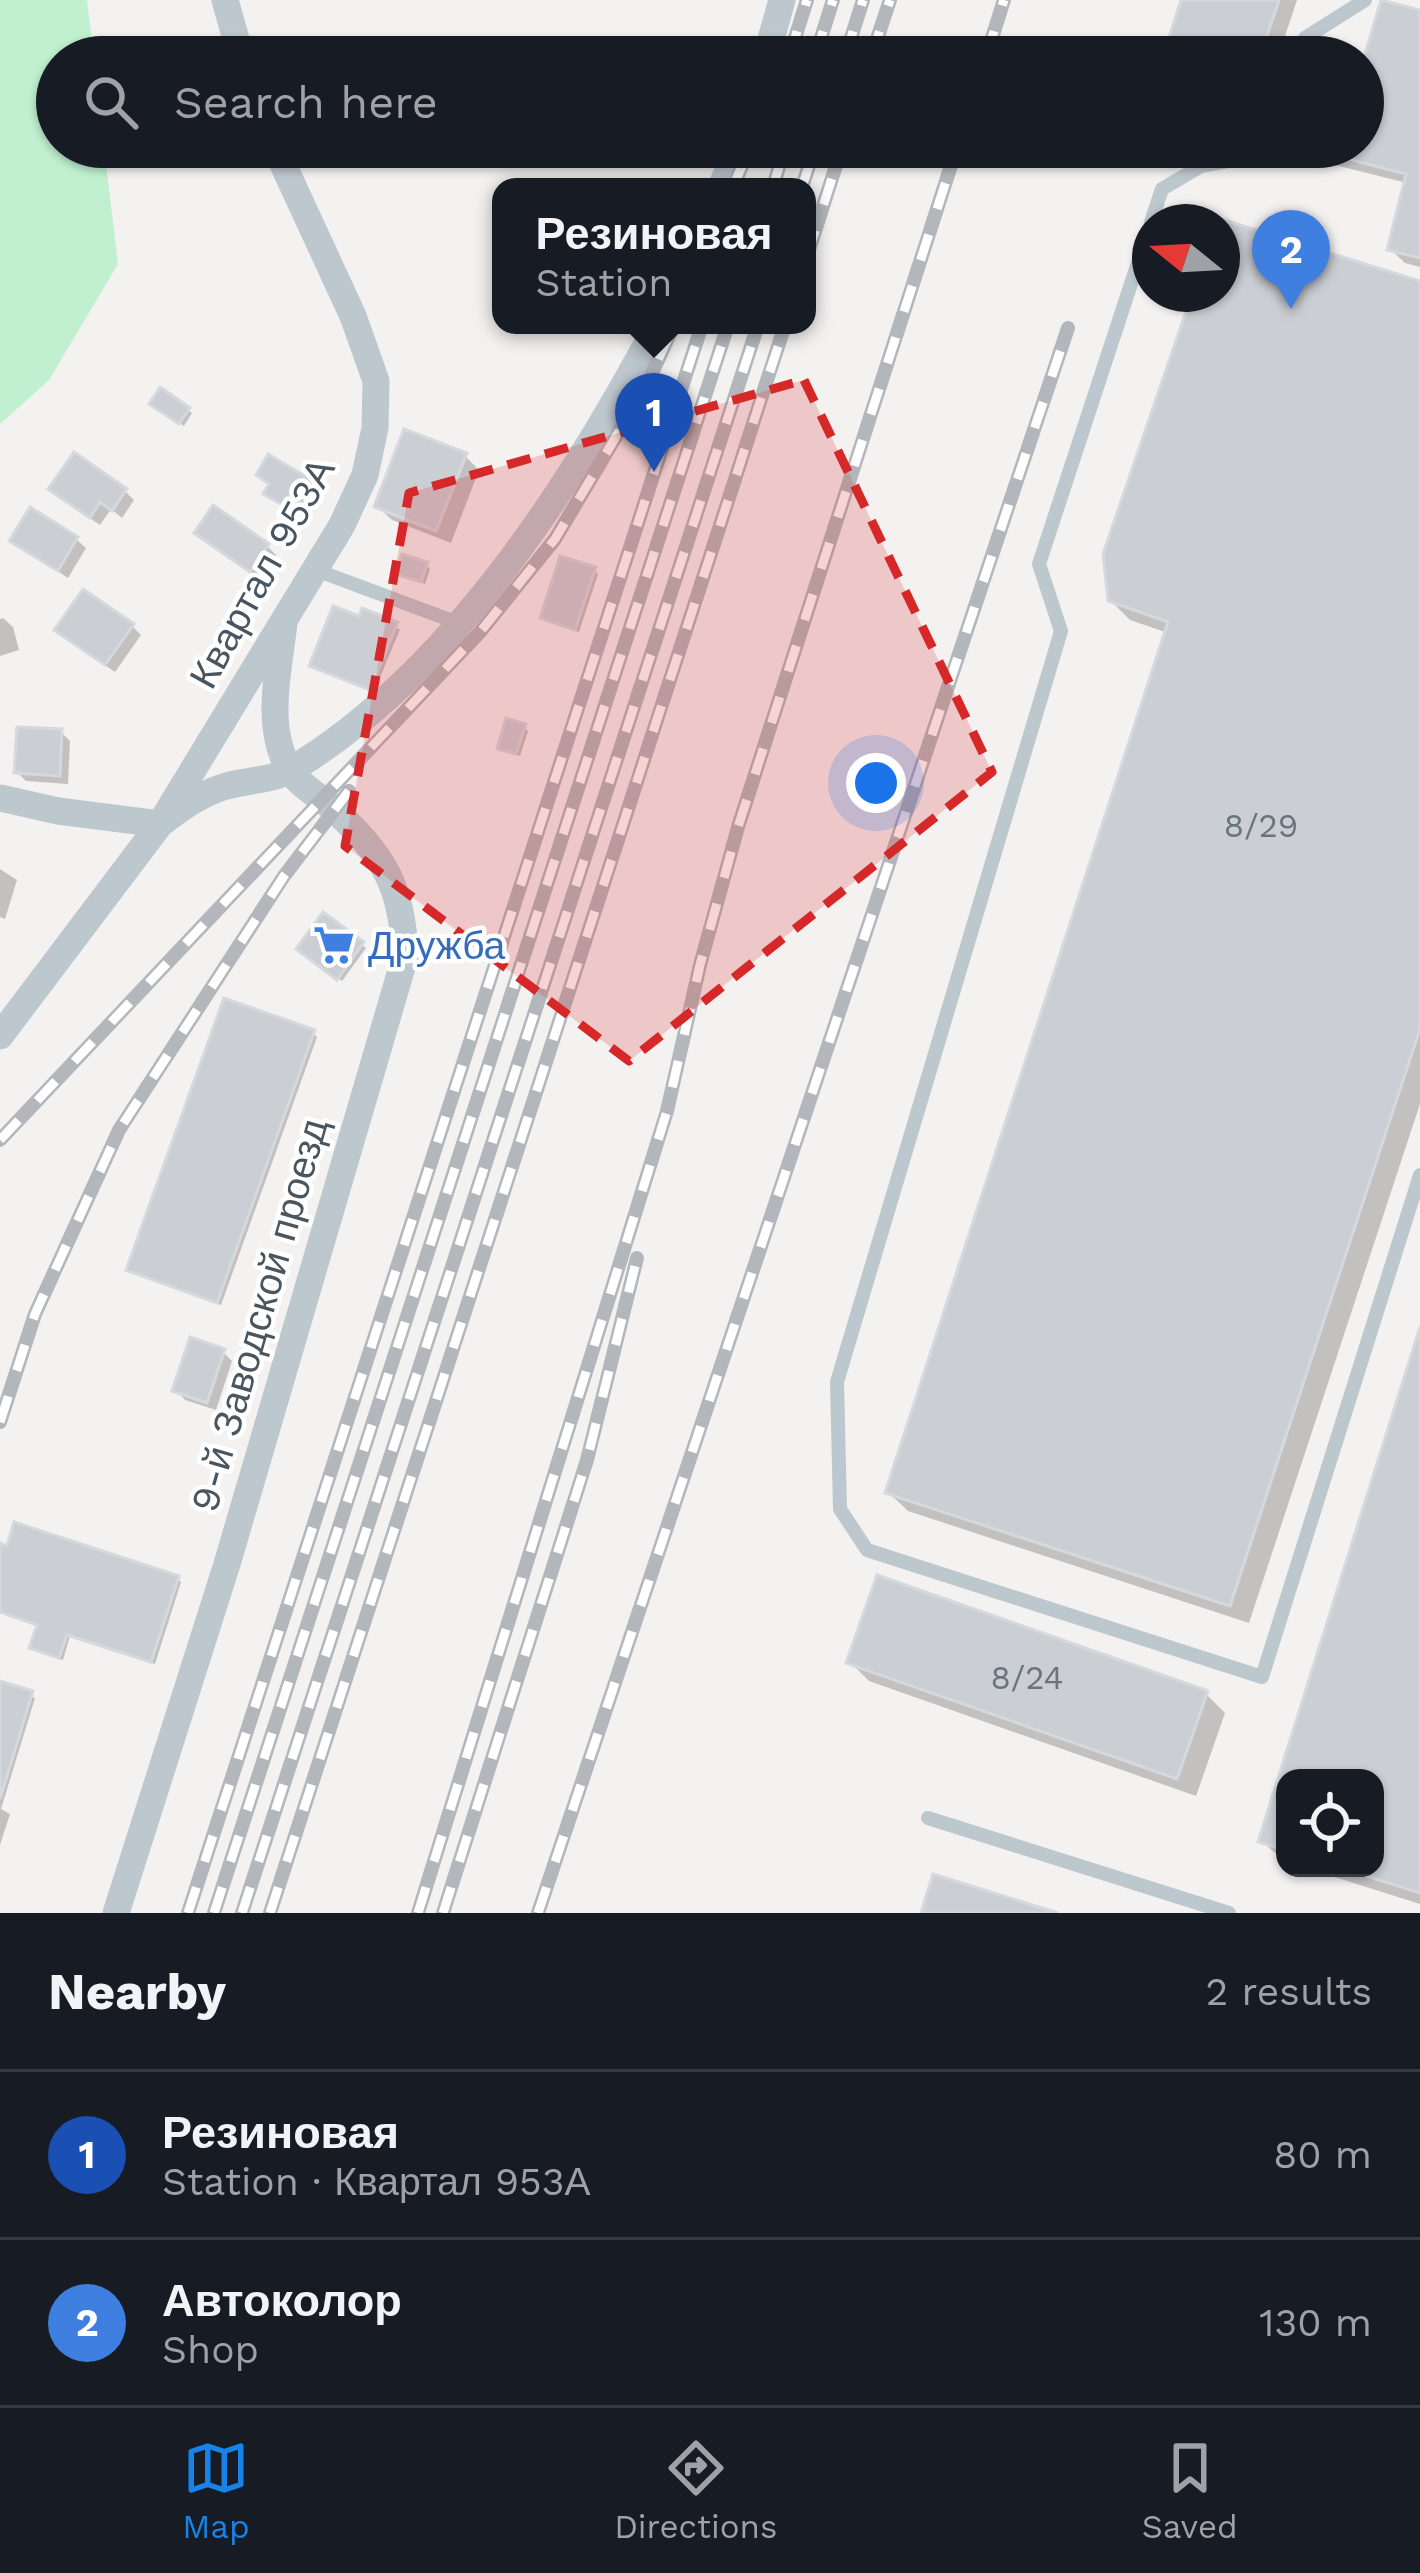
<!DOCTYPE html>
<meta charset="utf-8">
<style>
:root{--surface:#171b24;--page:#242831;--text:#f1f3f6;--muted:#9ea1a6;--line:#363941;--accent:#1783e8}
body{margin:0;font-family:"Work Sans",sans-serif;background:var(--page);color:var(--text)}
.controls{position:absolute;right:36px;bottom:36px;display:grid;overflow:hidden;border-radius:24px;box-shadow:0 3px 9px #0004}
.controls button{width:108px;height:108px;display:grid;place-items:center;padding:0;border:0;border-bottom:3px solid var(--line);background:var(--surface);color:var(--text);font:60px sans-serif}
.compass{position:absolute;left:1132px;top:204px;width:108px;height:108px;border-radius:50%;background:var(--surface);box-shadow:0 3px 9px #0004;rotate:288deg}
.you{position:absolute;left:876px;top:783px;width:42px;height:42px;margin:-30px;border:9px solid #fff;border-radius:50%;background:#1a73e8;box-shadow:0 0 0 18px #1a73e833}
.badge{display:grid;place-items:center;width:78px;height:78px;border-radius:50%;background:var(--accent);color:#fff;font-size:39px;font-weight:700}
.pin{position:absolute;translate:-50% -99px;filter:drop-shadow(0 3px 6px #0008)}
.pin::after{content:'';position:absolute;top:63px;width:42px;height:36px;background:inherit;clip-path:polygon(0 0,100% 0,50% 100%)}
.popup{position:absolute;left:492px;top:178px;width:324px;height:156px;box-sizing:border-box;display:grid;place-content:center;border-radius:24px;background:var(--surface);filter:drop-shadow(0 3px 9px #0005);font-size:39px;white-space:nowrap;color:var(--muted)}
.popup b{font-size:45px;color:var(--text)}
.popup::after{content:'';position:absolute;left:50%;top:100%;margin-left:-24px;border:24px solid transparent;border-top-color:var(--surface)}
.list{margin:0;padding:0;list-style:none}
h2{display:flex;justify-content:space-between;align-items:center;height:156px;margin:0;padding:0 48px;font-size:51px}
h2 small{font-size:39px;font-weight:400;color:var(--muted)}
.list li{display:grid;grid-template-columns:78px 1fr auto;gap:36px;align-items:center;box-sizing:border-box;height:168px;padding:0 48px;border-top:3px solid var(--line)}
.list b{display:block;font-size:45px;white-space:nowrap}
.list p{margin:0;font-size:39px;white-space:nowrap;color:var(--muted)}
.list em{font-size:39px;font-style:normal;color:var(--muted)}
.icon{flex:none;width:66px;height:66px;fill:none;stroke:currentColor;stroke-width:2;stroke-linecap:round;stroke-linejoin:round}
.map{position:relative;flex:none;width:1420px;height:1913px;overflow:hidden}
.search{position:absolute;background:var(--surface);box-shadow:0 3px 9px #0004;left:36px;right:36px;top:36px;height:132px;display:flex;align-items:center;gap:30px;box-sizing:border-box;padding:0 42px;border-radius:66px;color:var(--muted);font-size:45px}
.sheet{height:492px;background:var(--surface)}
nav{display:flex;justify-content:space-around;align-items:center;box-sizing:border-box;height:168px;border-top:3px solid var(--line);background:var(--surface);font-size:33px;color:var(--muted)}
nav a{display:grid;justify-items:center;gap:6px}
nav .on{color:var(--accent)}
.map>svg:first-child{display:block}
.green{fill:#c0f0cf}
.shadow{fill:#0003}
.building{fill:#cbcfd4;stroke:#d5d8dd;stroke-width:3}
.lines{fill:none;stroke-linecap:round;stroke-linejoin:round}
.service{stroke:#bdc7ce;stroke-width:14}
.minor{stroke:#bdc7ce;stroke-width:27}
.rail-casing{stroke:#b3b7bb;stroke-width:14}
.rail{stroke:#fff;stroke-width:9;stroke-dasharray:27;stroke-linecap:butt}
.marked{fill:#d62828;fill-opacity:0.2;stroke:#d62828;stroke-width:9;stroke-dasharray:24 15;stroke-linejoin:round}
.labels{text-anchor:middle;dominant-baseline:central;stroke-width:9;stroke-linejoin:round;paint-order:stroke}
.number-label{font-size:33px;fill:#6a747c}
.street-label{font-size:39px;fill:#49565f;stroke:#fff}
.shop-label{font-size:39px;fill:#366cbe;stroke:#fff;text-anchor:start}
</style>
<div class="map">
<svg width="1420" height="1913" viewBox="0 0 1420 1913">
<rect width="100%" height="100%" fill="#f4f1f1"/>
<path class="green" d="M 0,0 L 87,0 L 94,57 L 57,57 L 57,147 L 104,147 L 118,264 L 49,380 L 0,424 Z"/>
<path class="shadow" d="M 1184,0 L 1297,0 L 1278,57 L 1166,57 Z
M 1420,13 L 1420,267 L 1405,263 L 1390,249 L 1407,183 L 1331,164 L 1316,150 L 1363,147 L 1363,64 Z
M 1222,222 L 1420,285 L 1420,1104 L 1249,1623 L 908,1511 L 888,1492 L 1168,633 L 1130,620 L 1110,600 L 1195,294 L 1222,294 Z
M 156,408 L 188,410 L 192,413 L 184,426 Z
M 465,456 L 479,470 L 451,543 L 392,520 L 377,506 Z
M 269,459 L 322,494 L 307,520 L 267,493 L 271,486 L 259,475 Z
M 125,491 L 134,500 L 122,518 L 111,509 L 100,525 L 61,498 Z
M 76,539 L 86,548 L 68,578 L 13,541 Z
M 207,542 L 267,546 L 276,555 L 260,578 Z
M 426,565 L 430,569 L 425,584 L 399,573 Z
M 594,570 L 598,574 L 579,632 L 547,621 L 543,617 Z
M 3,618 L 13,627 L 19,650 L 0,656 L 0,619 Z
M 361,620 L 400,629 L 374,692 L 313,665 Z
M 132,626 L 141,635 L 115,672 L 67,639 Z
M 524,727 L 528,731 L 520,756 L 504,751 L 500,748 Z
M 61,732 L 70,741 L 68,784 L 26,781 L 17,772 Z
M 0,869 L 17,880 L 5,919 L 0,917 Z
M 323,916 L 366,948 L 342,981 L 303,953 Z
M 313,1033 L 317,1037 L 221,1305 L 134,1273 L 130,1270 Z
M 1420,1337 L 1420,1904 L 1306,1868 L 1375,1868 L 1375,1778 L 1285,1778 L 1285,1861 L 1261,1841 Z
M 223,1352 L 232,1361 L 216,1410 L 185,1400 L 176,1390 Z
M 0,1547 L 177,1578 L 181,1582 L 155,1664 L 70,1636 L 63,1660 L 36,1651 L 32,1648 L 39,1626 L 0,1613 Z
M 850,1662 L 1206,1694 L 1225,1713 L 1196,1796 L 869,1681 Z
M 0,1684 L 35,1698 L 1,1809 L 10,1814 L 0,1845 Z"/>
<path class="building" d="M 1181,0 L 1279,0 L 1260,57 L 1163,57 Z
M 1381,0 L 1420,10 L 1420,258 L 1387,250 L 1406,174 L 1313,150 L 1314,147 L 1363,147 L 1363,61 Z
M 1218,218 L 1420,281 L 1420,1029 L 1230,1606 L 885,1493 L 1168,622 L 1108,601 L 1103,554 L 1192,294 L 1222,294 L 1222,222 L 1217,222 Z
M 160,387 L 190,408 L 179,424 L 149,404 Z
M 404,429 L 467,453 L 436,531 L 374,507 Z
M 74,452 L 127,489 L 112,511 L 100,502 L 90,518 L 48,489 Z
M 268,454 L 315,482 L 297,513 L 263,494 L 269,484 L 256,475 Z
M 213,505 L 269,544 L 250,572 L 194,533 Z
M 30,507 L 78,537 L 58,571 L 9,541 Z
M 402,554 L 428,562 L 421,582 L 395,574 Z
M 560,556 L 596,567 L 575,630 L 540,618 Z
M 83,589 L 134,624 L 105,665 L 54,630 Z
M 333,606 L 359,616 L 362,608 L 398,622 L 370,690 L 309,666 Z
M 506,718 L 526,724 L 516,754 L 497,749 Z
M 17,727 L 62,729 L 60,776 L 14,773 Z
M 323,912 L 364,942 L 337,980 L 296,949 Z
M 224,998 L 315,1030 L 217,1303 L 126,1270 Z
M 1420,1327 L 1420,1893 L 1341,1868 L 1375,1868 L 1375,1778 L 1285,1778 L 1285,1850 L 1258,1842 Z
M 190,1337 L 225,1349 L 207,1403 L 172,1391 Z
M 14,1522 L 179,1576 L 151,1662 L 67,1635 L 59,1658 L 29,1648 L 37,1625 L 0,1612 L 0,1543 L 7,1546 Z
M 877,1575 L 1208,1691 L 1177,1779 L 846,1663 Z
M 0,1681 L 33,1691 L 0,1799 Z
M 933,1874 L 1058,1913 L 921,1913 Z"/>
<g class="lines">
<path class="service" d="M 1297,57 L 1305,38 L 1365,0
M 1151,222 L 1162,189 L 1201,166 L 1244,158 L 1253,147
M 1150,226 L 1039,564 L 1061,631 L 837,1382 L 840,1509 L 867,1550 L 1262,1677 L 1420,1175
M 316,570 L 458,623
M 928,1818 L 1229,1913"/>
<path class="minor" d="M 225,0 L 241,57
M 766,57 L 782,0
M 721,187 L 738,147
M 0,798 L 58,811 L 160,824 L 342,525 L 365,475 L 375,428 L 376,381 L 353,316 L 275,147
M 0,1036 L 160,824 C 180,809 199,795 223,787 C 245,780 274,781 294,768 C 452,672 572,485 657,325
M 116,1913 L 227,1564 L 405,957 C 403,886 383,853 330,806 C 317,795 297,783 289,769 C 264,726 279,669 284,623"/>
<g class="rail-casing">
<path id="rail" d="M 789,57 L 807,0
M 815,57 L 833,0
M 845,57 L 863,0
M 871,57 L 890,0
M 986,57 L 1004,0
M 733,187 L 750,147
M 773,187 L 785,147
M 802,187 L 815,147
M 807,256 L 842,147
M 0,1140 L 480,632 L 555,539 L 645,388 L 674,325
M 0,1422 L 35,1314 L 119,1130 L 284,876 L 349,791
M 188,1913 L 702,325
M 214,1913 L 728,325
M 242,1913 L 758,325
M 270,1913 L 785,325
M 418,1913 L 667,1111 L 700,965 L 738,827 L 957,147
M 443,1913 L 587,1460 L 637,1258
M 538,1913 L 1068,328"/>
</g>
<use href="#rail" class="rail"/>
</g>
<path class="marked" d="M 804,380 L 992,772 L 629,1061 L 345,846 L 409,493 Z"/>
<defs>
<g id="supermarket-bare" transform="scale(3.24)"><path d="M-6-5.5h2.5l.6 2H6L4.5 2H-2.5L-4.4-4H-6ZM-1.5 3.2a1.3 1.3 0 1 0 .1 0ZM3 3.2a1.3 1.3 0 1 0 .1 0Z" fill="#3f7fe0" stroke="#fff" stroke-width="2.5" paint-order="stroke"/></g>
</defs>
<g fill-rule="evenodd">
<use href="#supermarket-bare" x="334" y="945"/>
</g>
<g class="labels">
<g class="number-label">
<text x="1261" y="825">8/29</text>
<text x="1027" y="1677">8/24</text>
</g>
<g class="street-label">
<text transform="translate(262 573) rotate(-61)">Квартал 953А</text>
<text transform="translate(259 1315) rotate(-74)">9-й Заводской проезд</text>
</g>
<g class="shop-label">
<text x="368" y="945">Дружба</text>
</g>
</g>
</svg>
<div class="controls">
<button><svg class="icon" aria-label="locate" viewBox="0 0 24 24"><circle cx="12" cy="12" r="6"/><path d="M12 2v4M12 18v4M2 12h4M18 12h4"/></svg></button>
</div>
<svg class="compass" viewBox="-18 -18 36 36"><path d="M0-13l5 13h-10z" fill="#e53935"/><path d="M0 13l5-13h-10z" fill="#9ea1a6"/></svg>
<div class="you"></div>
<div class="pin badge" style="left:654px;top:472px;background:#1a4fb4">1</div>
<div class="popup"><b>Резиновая</b>Station</div>
<div class="pin badge" style="left:1291px;top:309px;background:#3f7fe0">2</div>
<div class="search"><svg class="icon" aria-label="search" viewBox="0 0 24 24"><circle cx="10" cy="10" r="6"/><path d="M15 15l6 6"/></svg>Search here</div>
</div>
<section class="sheet">
<h2>Nearby<small>2 results</small></h2>
<ul class="list">
<li><span class="badge" style="background:#1a4fb4">1</span><div><b>Резиновая</b><p>Station · Квартал 953А</p></div><em>80 m</em></li>
<li><span class="badge" style="background:#3f7fe0">2</span><div><b>Автоколор</b><p>Shop</p></div><em>130 m</em></li>
</ul>
</section>
<nav>
<a class="on"><svg class="icon" aria-label="map" viewBox="0 0 24 24"><path d="M3 6l6-2 6 2 6-2v14l-6 2-6-2-6 2zM9 4v14M15 6v14"/></svg>Map</a>
<a><svg class="icon" aria-label="directions" viewBox="0 0 24 24"><path d="M12 3l9 9-9 9-9-9zM9 14v-3h6M13 9l2 2-2 2"/></svg>Directions</a>
<a><svg class="icon" aria-label="saved" viewBox="0 0 24 24"><path d="M7 4h10v16l-5-4-5 4z"/></svg>Saved</a>
</nav>
